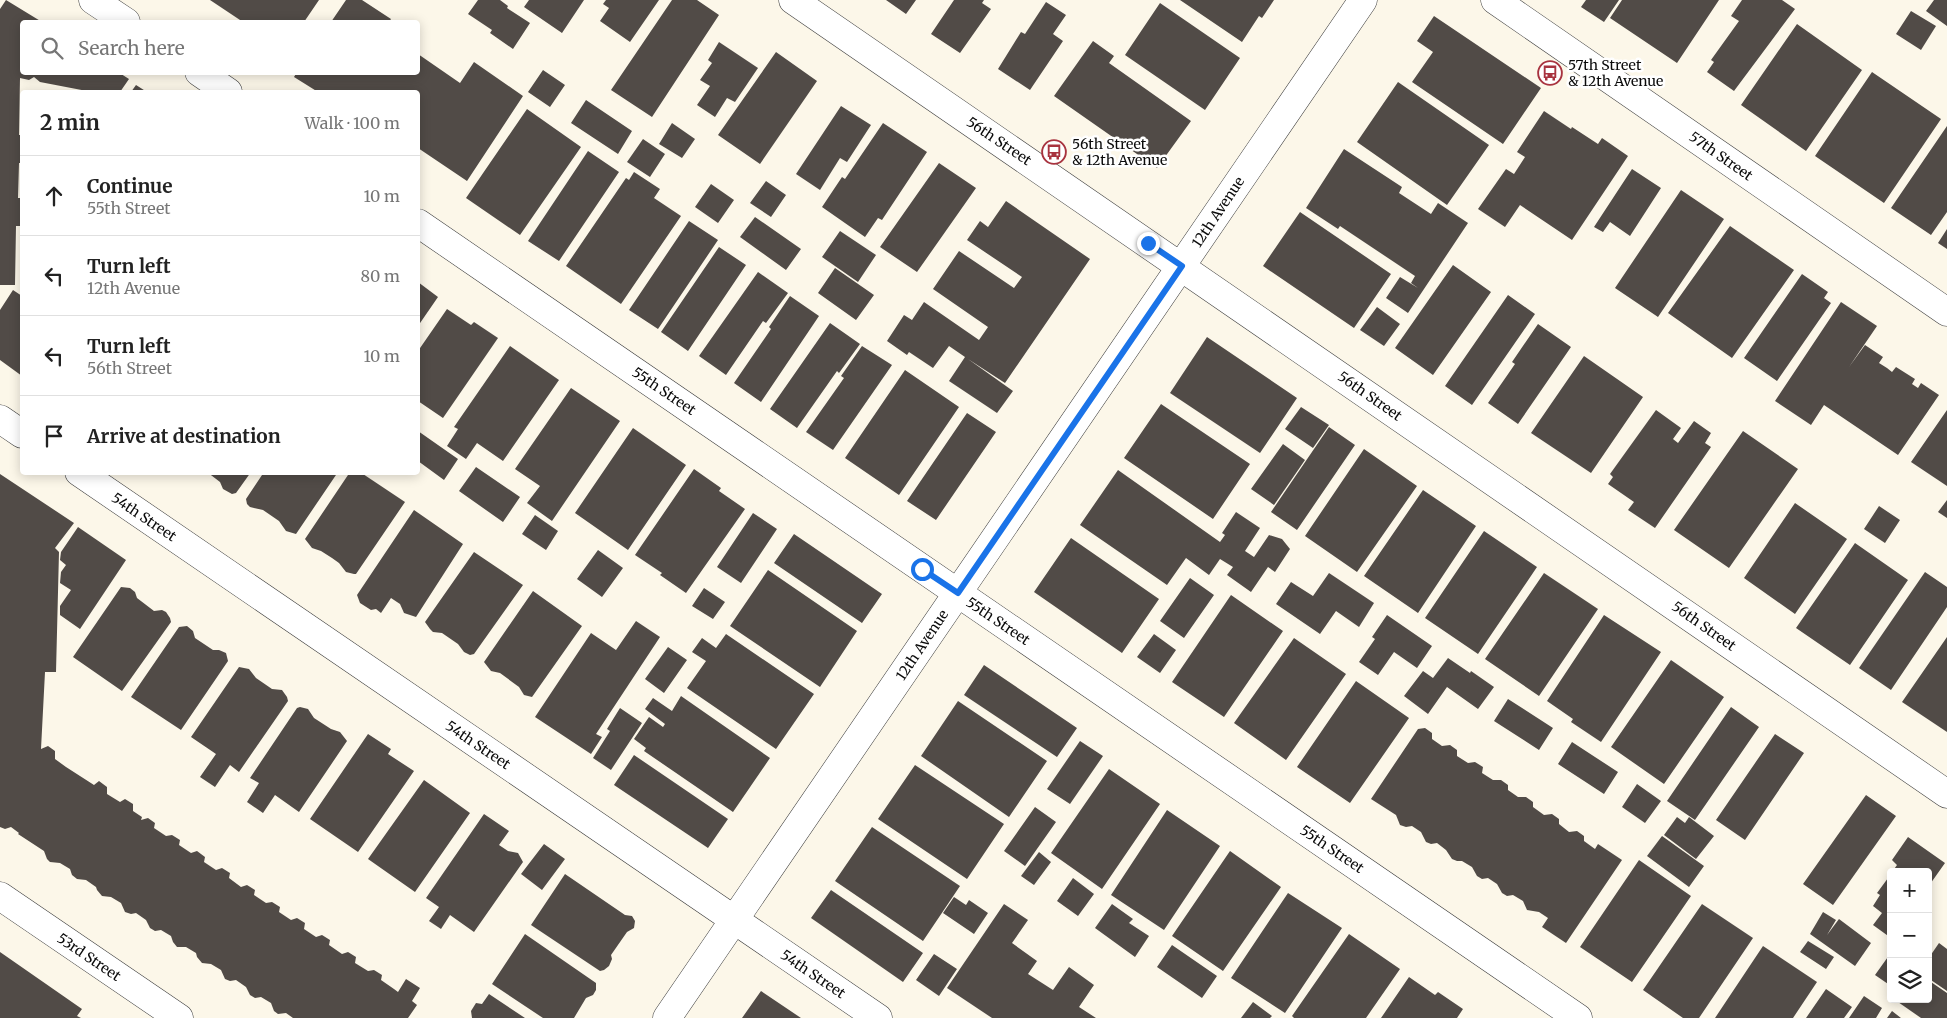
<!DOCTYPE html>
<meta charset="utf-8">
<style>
:root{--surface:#fff;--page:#f2f2f2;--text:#222;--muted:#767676;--line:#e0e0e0}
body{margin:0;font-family:Merriweather,serif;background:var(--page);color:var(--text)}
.controls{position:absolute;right:15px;bottom:15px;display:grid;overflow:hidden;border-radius:5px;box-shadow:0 2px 12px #0003}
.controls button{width:45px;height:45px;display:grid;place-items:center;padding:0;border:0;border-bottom:1px solid var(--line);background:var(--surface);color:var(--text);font:25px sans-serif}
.stop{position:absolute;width:15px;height:15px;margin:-11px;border:4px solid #1a73e8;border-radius:50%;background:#fff}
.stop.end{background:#1a73e8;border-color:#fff;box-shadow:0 1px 5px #0008}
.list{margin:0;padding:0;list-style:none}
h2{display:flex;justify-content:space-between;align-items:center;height:65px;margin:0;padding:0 20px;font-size:21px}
h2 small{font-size:16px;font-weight:400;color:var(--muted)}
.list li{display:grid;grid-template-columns:32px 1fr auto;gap:15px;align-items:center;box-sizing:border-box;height:80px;padding:0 20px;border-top:1px solid var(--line)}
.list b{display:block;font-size:19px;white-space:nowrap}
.list p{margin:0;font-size:16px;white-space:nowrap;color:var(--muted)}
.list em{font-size:16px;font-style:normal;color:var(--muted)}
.icon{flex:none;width:28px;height:28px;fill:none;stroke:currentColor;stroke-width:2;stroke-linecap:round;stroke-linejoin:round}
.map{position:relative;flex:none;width:1947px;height:1018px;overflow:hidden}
.search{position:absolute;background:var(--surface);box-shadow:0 2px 12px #0003;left:20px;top:20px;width:400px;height:55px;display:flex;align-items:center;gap:12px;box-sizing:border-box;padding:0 18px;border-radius:5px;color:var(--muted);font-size:19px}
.panel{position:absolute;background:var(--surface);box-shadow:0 2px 12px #0003;left:20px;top:90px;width:400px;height:385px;border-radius:5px}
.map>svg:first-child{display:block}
.building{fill:#514b47}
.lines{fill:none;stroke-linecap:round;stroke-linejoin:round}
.minor-casing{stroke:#3d3d3d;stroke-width:29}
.minor{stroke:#fff;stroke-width:28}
.route{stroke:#1a73e8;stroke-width:6}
.labels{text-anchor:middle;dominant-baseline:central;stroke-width:5;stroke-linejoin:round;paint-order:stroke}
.poi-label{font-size:14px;fill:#0a0a0a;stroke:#fff;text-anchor:start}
.street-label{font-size:14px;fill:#0a0a0a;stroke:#fff}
</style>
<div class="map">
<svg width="1947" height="1018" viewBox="0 0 1947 1018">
<rect width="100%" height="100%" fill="#fcf7e9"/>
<path class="building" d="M 6,0 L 42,22 L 22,22 L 22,72 L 118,72 L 129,79 L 120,92 L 92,92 L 40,82 L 34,77 L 29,80 L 20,78 L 19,135 L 22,135 L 22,163 L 19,163 L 18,198 L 22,198 L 22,226 L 16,226 L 15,285 L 0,285 L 0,9 Z
M 210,0 L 319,0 L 304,22 L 243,22 Z
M 346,0 L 362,0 L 391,19 L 389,22 L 331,22 Z
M 478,0 L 500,0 L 508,6 L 507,8 L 530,23 L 513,49 L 490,33 L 492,30 L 468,14 Z
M 529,0 L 584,0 L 562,33 L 524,7 Z
M 606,0 L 659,0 L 630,42 L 600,21 L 609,8 L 603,4 Z
M 672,0 L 697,0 L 719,15 L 652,117 L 611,90 Z
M 886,0 L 916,0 L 906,14 Z
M 954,0 L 984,0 L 982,3 L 991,9 L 960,53 L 931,34 Z
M 1180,0 L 1274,0 L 1262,18 L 1259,16 L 1242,42 Z
M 1586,0 L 1619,0 L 1604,22 L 1581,7 Z
M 1622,0 L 1719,0 L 1677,63 L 1610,18 Z
M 1742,0 L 1782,0 L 1795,9 L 1734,91 L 1707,72 L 1714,62 L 1711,60 L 1739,21 L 1731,16 Z
M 1934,0 L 1947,0 L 1947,26 L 1926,11 Z
M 1046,2 L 1066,15 L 1053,34 L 1063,41 L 1030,90 L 998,69 L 1021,32 L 1025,34 Z
M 1160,3 L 1240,58 L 1205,110 L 1125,55 Z
M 1911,11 L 1936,26 L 1921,50 L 1896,34 Z
M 1434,16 L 1541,88 L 1503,144 L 1412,82 L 1433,52 L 1417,41 Z
M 1797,24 L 1862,70 L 1806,151 L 1741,105 Z
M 1093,41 L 1114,56 L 1109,63 L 1191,121 L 1157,168 L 1054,96 Z
M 719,42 L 758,68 L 735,102 L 727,98 L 715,117 L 697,105 L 710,86 L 700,80 L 712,63 L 708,60 Z
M 776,52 L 817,81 L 760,164 L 718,135 Z
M 418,54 L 460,83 L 474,62 L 523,96 L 467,181 L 418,148 L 418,92 L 318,92 L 294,77 L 297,72 L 418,72 Z
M 543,70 L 565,85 L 550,107 L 528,92 Z
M 1872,72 L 1941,119 L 1884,203 L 1815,156 Z
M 1398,82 L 1489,145 L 1447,205 L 1357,142 Z
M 136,85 L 147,92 L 131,92 Z
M 586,100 L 632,131 L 618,154 L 571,123 Z
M 841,106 L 871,125 L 847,162 L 840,158 L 820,190 L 796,174 Z
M 527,109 L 581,147 L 520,235 L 466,198 Z
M 1544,111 L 1571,129 L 1572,127 L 1598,144 L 1602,138 L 1628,156 L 1572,240 L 1520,205 L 1505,227 L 1478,209 L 1506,169 L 1514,174 L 1525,157 L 1517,152 Z
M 672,123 L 695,139 L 682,158 L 659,144 Z
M 883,123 L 927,152 L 882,220 L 878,218 L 865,237 L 822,207 L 842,177 L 845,179 Z
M 1947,126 L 1947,212 L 1931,235 L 1891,208 Z
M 643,139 L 665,154 L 650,177 L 627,162 Z
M 1344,149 L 1402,187 L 1399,193 L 1431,214 L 1438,203 L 1468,223 L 1408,313 L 1386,298 L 1400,277 L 1418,288 L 1411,283 L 1415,276 L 1340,226 L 1338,229 L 1306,208 Z
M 588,151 L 619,172 L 559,261 L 528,241 Z
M 939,163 L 976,188 L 917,272 L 880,247 Z
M 1632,169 L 1661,188 L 1630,236 L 1610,222 L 1603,232 L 1594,227 Z
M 634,172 L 660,189 L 654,198 L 681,216 L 621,304 L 566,266 L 626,178 L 629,180 Z
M 766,181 L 786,195 L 771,217 L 750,203 Z
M 711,184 L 734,200 L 718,223 L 695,207 Z
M 1681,190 L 1724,219 L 1658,317 L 1615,288 Z
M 1006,201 L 1090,259 L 1005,383 L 968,359 L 1013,391 L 997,413 L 949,381 L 965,357 L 949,346 L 933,368 L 909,352 L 907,355 L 887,341 L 904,315 L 912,320 L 924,302 L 979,340 L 988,327 L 933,289 L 959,251 L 1014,288 L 1022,277 L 967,240 L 980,221 L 988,227 Z
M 1300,212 L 1391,274 L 1354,328 L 1263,266 Z
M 755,217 L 801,249 L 786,270 L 740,237 Z
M 689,221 L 718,240 L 658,329 L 629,310 Z
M 1730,226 L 1794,270 L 1732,358 L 1668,313 Z
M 1947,229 L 1947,249 L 1938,243 Z
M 840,231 L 876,255 L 858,282 L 822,257 Z
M 719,247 L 746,265 L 688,351 L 661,332 Z
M 1453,265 L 1491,292 L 1433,375 L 1395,348 Z
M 835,268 L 874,295 L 856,320 L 818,293 Z
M 758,272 L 788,293 L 766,323 L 763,321 L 726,375 L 699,356 Z
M 1802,274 L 1828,292 L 1824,298 L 1831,303 L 1777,381 L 1744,358 Z
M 418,282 L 438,297 L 418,326 Z
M 13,290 L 22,296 L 22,376 L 0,360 L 0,310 Z
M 1508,295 L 1535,314 L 1472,405 L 1445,386 Z
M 790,296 L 819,316 L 761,402 L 734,383 L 771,329 L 769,327 Z
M 1841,302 L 1877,326 L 1849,367 L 1865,345 L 1883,357 L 1879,363 L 1887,368 L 1892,372 L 1896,367 L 1915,379 L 1912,384 L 1918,388 L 1921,383 L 1939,395 L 1898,455 L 1824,405 L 1811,425 L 1775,401 Z
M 1377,307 L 1400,324 L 1384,346 L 1360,330 Z
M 447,309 L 471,325 L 474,322 L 498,338 L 443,418 L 418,401 L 418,351 Z
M 830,323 L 860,344 L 839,373 L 837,371 L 797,428 L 770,409 Z
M 1538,324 L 1571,347 L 1518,424 L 1488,403 L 1515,364 L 1512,362 Z
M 1207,337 L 1297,398 L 1260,453 L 1170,393 Z
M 510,346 L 559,380 L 503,461 L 477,443 L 466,459 L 447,446 L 458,429 L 454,427 Z
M 862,346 L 892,365 L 833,450 L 806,432 L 844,378 L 841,376 Z
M 1584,356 L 1643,397 L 1591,473 L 1531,433 Z
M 905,370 L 959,407 L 899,495 L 845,458 Z
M 571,388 L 620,421 L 552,521 L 527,503 L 540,486 L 515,469 Z
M 1161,404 L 1250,464 L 1213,519 L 1124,458 Z
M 1301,407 L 1329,425 L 1313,448 L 1285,429 Z
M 1656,410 L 1681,428 L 1673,439 L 1678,443 L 1694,421 L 1711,433 L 1705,443 L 1711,447 L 1655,528 L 1628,510 L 1634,502 L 1608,484 L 1613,477 L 1610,474 Z
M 1947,410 L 1947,486 L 1911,462 Z
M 967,413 L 996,432 L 936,520 L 907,501 Z
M 1329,427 L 1355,445 L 1297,530 L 1271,512 Z
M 633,428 L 686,465 L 628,550 L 575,513 Z
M 418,431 L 458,459 L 444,480 L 418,461 Z
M 1743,431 L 1798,469 L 1729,568 L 1674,530 Z
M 1283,444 L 1305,460 L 1274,505 L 1251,489 Z
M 1364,449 L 1417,486 L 1357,572 L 1305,536 Z
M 476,467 L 520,497 L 503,522 L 459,491 Z
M 694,469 L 721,488 L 719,491 L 745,509 L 686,593 L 660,575 L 662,573 L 635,555 Z
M 1118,470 L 1220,542 L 1225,535 L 1222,533 L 1236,512 L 1260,528 L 1245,551 L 1254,557 L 1269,535 L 1282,539 L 1290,549 L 1275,572 L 1268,567 L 1251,592 L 1227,575 L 1233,567 L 1220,559 L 1209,575 L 1186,558 L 1167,585 L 1080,525 Z
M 207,472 L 251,472 L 236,493 L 232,494 L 223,489 L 220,482 Z
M 264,472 L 338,472 L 296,534 L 286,531 L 279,521 L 263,510 L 250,507 L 247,504 L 246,499 Z
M 350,472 L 360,472 L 405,502 L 356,574 L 354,574 L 346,572 L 339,563 L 332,558 L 321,551 L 312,548 L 305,539 Z
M 0,474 L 74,523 L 55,548 L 59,552 L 56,672 L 45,672 L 41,749 L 48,746 L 55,751 L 55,759 L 66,767 L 94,785 L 99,781 L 107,787 L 107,794 L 120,802 L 125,799 L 133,804 L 133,811 L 142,817 L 141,820 L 148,818 L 155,823 L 154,828 L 166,836 L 172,835 L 180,840 L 179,845 L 191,853 L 197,851 L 205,857 L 204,862 L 216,870 L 222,868 L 230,873 L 229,878 L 241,887 L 247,885 L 255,890 L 254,895 L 266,903 L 272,902 L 280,907 L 279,912 L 291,920 L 297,918 L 305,923 L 304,929 L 316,937 L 322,935 L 330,940 L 329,945 L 342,954 L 348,952 L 356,957 L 355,963 L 368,971 L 374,970 L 382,975 L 381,980 L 394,989 L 398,992 L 406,979 L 420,988 L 412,1001 L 417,1005 L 408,1018 L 293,1018 L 286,1013 L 278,1014 L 274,1011 L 271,1003 L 261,997 L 255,998 L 250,995 L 246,987 L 236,980 L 230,981 L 225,979 L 221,970 L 211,964 L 202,963 L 197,957 L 196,953 L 186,947 L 177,947 L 173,942 L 171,936 L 161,930 L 155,931 L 150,928 L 146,920 L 136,913 L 131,914 L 125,912 L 121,903 L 111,897 L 102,896 L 97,890 L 96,887 L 86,880 L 77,879 L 72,875 L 70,869 L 60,863 L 50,862 L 47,859 L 44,851 L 18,834 L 19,833 L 11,827 L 5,829 L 0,827 Z
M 1423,490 L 1476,526 L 1418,613 L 1364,576 Z
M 1947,500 L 1947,518 L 1938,512 Z
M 1795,503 L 1847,539 L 1795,614 L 1744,578 Z
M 1879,506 L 1900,520 L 1885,543 L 1864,529 Z
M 414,510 L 463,544 L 416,617 L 404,613 L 400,604 L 391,598 L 381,613 L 376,609 L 371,610 L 360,603 L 357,595 Z
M 753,513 L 777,529 L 741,583 L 717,567 Z
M 535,515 L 558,531 L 546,550 L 522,534 Z
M 78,527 L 126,560 L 80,629 L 60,615 L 60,606 L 71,590 L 60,583 L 61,572 L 66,565 L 60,560 L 61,552 Z
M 1484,531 L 1537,567 L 1478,654 L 1425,618 Z
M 794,534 L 882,594 L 862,623 L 774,563 Z
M 1071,538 L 1159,599 L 1122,653 L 1034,592 Z
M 1855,543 L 1908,580 L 1850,665 L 1796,628 Z
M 598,550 L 623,568 L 602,597 L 577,579 Z
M 474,552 L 523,585 L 474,654 L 470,655 L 464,652 L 458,644 L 442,633 L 433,632 L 430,629 L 425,622 Z
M 768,570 L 857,631 L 820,687 L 730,626 Z
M 1925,572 L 1947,587 L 1947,607 L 1891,690 L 1859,668 Z
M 1329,573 L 1374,603 L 1359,627 L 1336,611 L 1320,634 L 1276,604 L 1291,582 L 1313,596 Z
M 1544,573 L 1598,609 L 1539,696 L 1485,659 Z
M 1190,578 L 1214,595 L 1184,638 L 1160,621 Z
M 121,587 L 130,588 L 135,592 L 137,598 L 154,611 L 162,610 L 166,612 L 170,618 L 171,622 L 122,691 L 73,657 Z
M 704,588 L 725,602 L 713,619 L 692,606 Z
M 533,591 L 582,626 L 532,697 L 524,695 L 519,687 L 500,673 L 491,671 L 484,662 Z
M 1231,595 L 1283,631 L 1224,717 L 1172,682 Z
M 1387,615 L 1432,646 L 1417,668 L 1394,652 L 1378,675 L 1359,662 L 1375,639 L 1372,637 Z
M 1604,615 L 1661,652 L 1601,742 L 1571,722 L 1573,719 L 1547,701 Z
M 636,621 L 660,637 L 596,734 L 602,737 L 591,754 L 535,717 L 591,633 L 616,650 Z
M 187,626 L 193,631 L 195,638 L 213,650 L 219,650 L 226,653 L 228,661 L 181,730 L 131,697 L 179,627 Z
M 726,634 L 814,694 L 776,749 L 687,688 L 706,661 L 692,652 L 702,638 L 716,648 Z
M 1154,634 L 1176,650 L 1160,673 L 1137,657 Z
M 1947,637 L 1947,732 L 1902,702 Z
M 1294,638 L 1346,674 L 1286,760 L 1234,723 Z
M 668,647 L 687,660 L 664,693 L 645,679 Z
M 1448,658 L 1470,673 L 1471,671 L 1494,687 L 1478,709 L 1447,687 L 1428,714 L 1404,696 L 1423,671 L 1433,678 Z
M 1671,660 L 1724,697 L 1664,784 L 1611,747 Z
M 984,665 L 1077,728 L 1057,757 L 964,695 Z
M 239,667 L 249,669 L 256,678 L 272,689 L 282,690 L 287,697 L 288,701 L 239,772 L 230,765 L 215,787 L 200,777 L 216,754 L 191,737 Z
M 1356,681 L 1409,718 L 1350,803 L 1297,767 Z
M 681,696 L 770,758 L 733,812 L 644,751 L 646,748 L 634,739 L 649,717 L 663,727 L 665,724 L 645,709 L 653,698 L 672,711 Z
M 1508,699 L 1553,728 L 1539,750 L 1494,721 Z
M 958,701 L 1047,761 L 1009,817 L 921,756 Z
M 300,707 L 308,709 L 314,718 L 331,729 L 340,732 L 347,741 L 299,812 L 275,795 L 263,813 L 247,802 L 259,783 L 250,778 L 297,708 Z
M 1731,707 L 1759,727 L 1695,820 L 1667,801 Z
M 620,708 L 642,723 L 611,770 L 593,758 L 610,731 L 607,729 Z
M 1425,728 L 1432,733 L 1432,739 L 1442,746 L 1450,745 L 1457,750 L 1457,756 L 1468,763 L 1475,762 L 1483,767 L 1482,773 L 1493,780 L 1501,780 L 1508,785 L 1508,790 L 1518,797 L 1526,797 L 1533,802 L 1533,807 L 1544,815 L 1552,814 L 1559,819 L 1559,824 L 1569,832 L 1577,831 L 1584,836 L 1584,841 L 1595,849 L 1598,844 L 1622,860 L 1566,943 L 1542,927 L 1548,918 L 1539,912 L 1527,910 L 1523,901 L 1513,895 L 1507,896 L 1502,893 L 1497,884 L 1488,878 L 1482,879 L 1477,876 L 1472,867 L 1462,861 L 1457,861 L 1452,859 L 1446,850 L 1437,843 L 1431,844 L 1426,842 L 1421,832 L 1412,826 L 1406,827 L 1400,825 L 1396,815 L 1371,799 L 1418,729 Z
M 368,734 L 391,749 L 388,754 L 414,771 L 358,852 L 310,819 Z
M 1775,734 L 1804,753 L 1745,840 L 1716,820 Z
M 1080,741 L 1103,756 L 1070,804 L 1047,789 Z
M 1572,742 L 1618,772 L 1604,794 L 1558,764 Z
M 634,755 L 728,819 L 708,848 L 614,785 Z
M 915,765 L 1004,824 L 967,879 L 878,819 Z
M 1109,769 L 1160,804 L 1102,889 L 1051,853 Z
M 424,780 L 470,813 L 415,892 L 368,859 Z
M 1637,784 L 1661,801 L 1645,823 L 1622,807 Z
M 1866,795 L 1896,816 L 1833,905 L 1803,884 Z
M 1035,807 L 1056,822 L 1025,866 L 1004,851 Z
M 1167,810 L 1220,846 L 1164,930 L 1111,895 Z
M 484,814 L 509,831 L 499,845 L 508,851 L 518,853 L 523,862 L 474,932 L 450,915 L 441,929 L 429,921 L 439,907 L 426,898 Z
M 1677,817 L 1685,823 L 1689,817 L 1714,836 L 1696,859 L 1664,835 Z
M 872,827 L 960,886 L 923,941 L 835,881 Z
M 1662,836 L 1704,866 L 1689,887 L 1647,856 Z
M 1908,837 L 1945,863 L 1928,887 L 1928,872 L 1892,872 L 1897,865 L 1892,860 Z
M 544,844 L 565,859 L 542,890 L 521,874 Z
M 1230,851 L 1281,887 L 1223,971 L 1172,936 Z
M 1039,852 L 1051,862 L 1034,885 L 1021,876 Z
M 1639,860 L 1691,896 L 1632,982 L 1580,947 Z
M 565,874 L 625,915 L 632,916 L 635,921 L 634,928 L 627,932 L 611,955 L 612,959 L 609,966 L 604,970 L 600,971 L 531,925 Z
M 1891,874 L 1891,938 L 1873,925 L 1882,913 L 1873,906 L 1880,895 L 1877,893 Z
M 1073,878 L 1094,894 L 1078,916 L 1057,901 Z
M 831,890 L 923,953 L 903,982 L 811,918 Z
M 1288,893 L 1342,928 L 1285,1013 L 1231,978 Z
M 954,897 L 966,905 L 969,900 L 988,913 L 974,934 L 943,913 Z
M 1004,904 L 1028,920 L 1012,943 L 1037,961 L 1028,974 L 1053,990 L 1069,967 L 1094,985 L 1079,1007 L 1096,1018 L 992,1018 L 947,988 Z
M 1112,904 L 1133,919 L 1129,923 L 1149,936 L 1135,957 L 1095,928 Z
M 1702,904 L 1753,938 L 1699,1018 L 1683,1018 L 1643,990 Z
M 1823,912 L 1836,920 L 1827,935 L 1839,919 L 1871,943 L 1855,966 L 1810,934 Z
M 525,934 L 596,983 L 596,990 L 593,995 L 586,998 L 574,1018 L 543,1018 L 492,984 Z
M 1349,934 L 1400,969 L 1366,1018 L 1294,1018 L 1292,1016 Z
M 1808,941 L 1834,957 L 1826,969 L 1800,952 Z
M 1939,943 L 1947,949 L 1947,991 L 1928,978 L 1928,959 Z
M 1172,945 L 1217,976 L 1202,998 L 1157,967 Z
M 1763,946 L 1817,982 L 1793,1018 L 1715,1018 Z
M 0,952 L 82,1009 L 77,1016 L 81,1018 L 0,1018 Z
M 934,954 L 957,969 L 939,996 L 916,980 Z
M 1890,954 L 1891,955 L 1891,986 L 1875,975 Z
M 1409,977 L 1435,995 L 1438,992 L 1463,1009 L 1457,1018 L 1381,1018 Z
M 1928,980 L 1947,993 L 1947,1018 L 1921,1018 L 1898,1002 L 1900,999 L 1928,999 Z
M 1826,989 L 1852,1007 L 1844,1018 L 1806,1018 Z
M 761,991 L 801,1018 L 742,1018 Z
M 489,994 L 525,1018 L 472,1018 L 471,1011 L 476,1003 L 482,1004 Z
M 1864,996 L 1882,1008 L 1876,1018 L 1849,1018 Z
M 1253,1002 L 1272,1016 L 1270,1018 L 1241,1018 Z
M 1892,1011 L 1901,1018 L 1887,1018 Z"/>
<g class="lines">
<g class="minor-casing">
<path id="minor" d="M 93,0 L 126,22
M 793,0 L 1947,794
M 1495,0 L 1947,312
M 199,72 L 228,92
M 418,223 L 1578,1018
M 0,419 L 22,434
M 79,472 L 878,1018
M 0,896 L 179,1018
M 667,1018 L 1363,0"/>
</g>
<use href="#minor" class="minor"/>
</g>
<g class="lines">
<path class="route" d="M 922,569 L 958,593 L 1182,266 L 1148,243"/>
</g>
<defs>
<g id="bus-ring" transform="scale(1.25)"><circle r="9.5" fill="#fff" stroke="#a8333f" stroke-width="1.5"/><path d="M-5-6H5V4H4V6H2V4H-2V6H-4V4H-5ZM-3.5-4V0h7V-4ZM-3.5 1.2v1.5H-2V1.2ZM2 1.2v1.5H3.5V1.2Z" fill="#a8333f"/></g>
</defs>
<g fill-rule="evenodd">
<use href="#bus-ring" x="1550" y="73"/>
<use href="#bus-ring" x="1054" y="152"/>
</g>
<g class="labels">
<g class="poi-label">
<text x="1568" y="65">57th Street<tspan x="1568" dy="16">&amp; 12th Avenue</tspan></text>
<text x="1072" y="144">56th Street<tspan x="1072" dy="16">&amp; 12th Avenue</tspan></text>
</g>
<g class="street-label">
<text transform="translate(999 141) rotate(34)">56th Street</text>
<text transform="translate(1721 156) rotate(35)">57th Street</text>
<text transform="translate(1218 212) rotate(-56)">12th Avenue</text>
<text transform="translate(664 391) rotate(34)">55th Street</text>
<text transform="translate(1370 396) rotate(35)">56th Street</text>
<text transform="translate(144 517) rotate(34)">54th Street</text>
<text transform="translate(998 621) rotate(34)">55th Street</text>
<text transform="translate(1704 626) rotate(35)">56th Street</text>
<text transform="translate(922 645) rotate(-56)">12th Avenue</text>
<text transform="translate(478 745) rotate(34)">54th Street</text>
<text transform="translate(1332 849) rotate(34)">55th Street</text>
<text transform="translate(89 957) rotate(34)">53rd Street</text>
<text transform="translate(813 974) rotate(34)">54th Street</text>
</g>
</g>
</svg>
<div class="controls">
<button>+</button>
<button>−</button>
<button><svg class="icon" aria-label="layers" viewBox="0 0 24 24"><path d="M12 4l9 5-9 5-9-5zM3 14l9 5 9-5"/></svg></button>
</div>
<div class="stop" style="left:922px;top:569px"></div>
<div class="stop end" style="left:1148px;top:243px"></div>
<div class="search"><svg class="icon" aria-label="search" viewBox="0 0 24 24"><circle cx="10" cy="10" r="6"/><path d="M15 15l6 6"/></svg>Search here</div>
<section class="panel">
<h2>2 min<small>Walk · 100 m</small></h2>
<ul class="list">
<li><svg class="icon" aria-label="ahead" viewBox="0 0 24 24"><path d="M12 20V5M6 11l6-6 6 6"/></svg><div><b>Continue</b><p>55th Street</p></div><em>10 m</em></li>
<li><svg class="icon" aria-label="left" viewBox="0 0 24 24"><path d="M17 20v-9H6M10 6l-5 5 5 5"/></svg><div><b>Turn left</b><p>12th Avenue</p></div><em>80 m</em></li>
<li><svg class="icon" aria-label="left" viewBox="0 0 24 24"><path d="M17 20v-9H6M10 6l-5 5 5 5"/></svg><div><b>Turn left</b><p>56th Street</p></div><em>10 m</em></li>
<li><svg class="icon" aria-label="arrive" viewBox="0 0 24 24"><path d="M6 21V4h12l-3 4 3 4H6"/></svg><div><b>Arrive at destination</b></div></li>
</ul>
</section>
</div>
